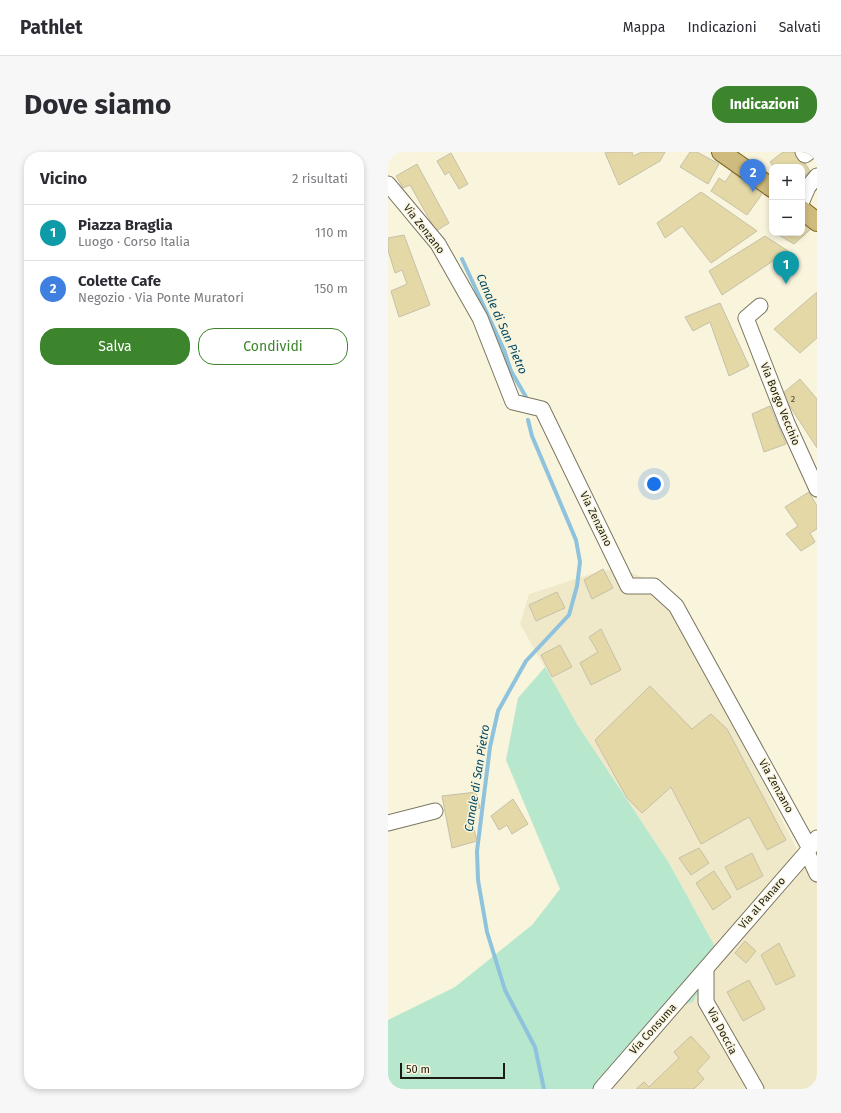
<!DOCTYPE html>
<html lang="it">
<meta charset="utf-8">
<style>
:root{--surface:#fff;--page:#f7f7f7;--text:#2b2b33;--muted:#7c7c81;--line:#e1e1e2;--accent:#3c852c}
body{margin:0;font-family:"Fira Sans",sans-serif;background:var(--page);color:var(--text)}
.controls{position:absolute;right:12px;top:12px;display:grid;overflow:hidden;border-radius:8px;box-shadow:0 2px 6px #0003}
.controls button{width:36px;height:36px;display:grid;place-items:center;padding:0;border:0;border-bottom:1px solid var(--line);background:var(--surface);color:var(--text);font:20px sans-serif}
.scale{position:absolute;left:12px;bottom:10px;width:105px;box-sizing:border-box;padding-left:4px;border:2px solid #1c1a12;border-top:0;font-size:11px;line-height:14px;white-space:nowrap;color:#1c1a12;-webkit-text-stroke:3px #f9f4dc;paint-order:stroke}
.you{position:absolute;left:266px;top:332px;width:14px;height:14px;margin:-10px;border:3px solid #fff;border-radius:50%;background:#1a73e8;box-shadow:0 0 0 6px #1a73e833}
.badge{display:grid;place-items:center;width:26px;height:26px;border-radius:50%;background:var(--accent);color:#fff;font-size:13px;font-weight:700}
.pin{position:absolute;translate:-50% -33px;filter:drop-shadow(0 1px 2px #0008)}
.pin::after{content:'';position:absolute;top:21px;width:14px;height:12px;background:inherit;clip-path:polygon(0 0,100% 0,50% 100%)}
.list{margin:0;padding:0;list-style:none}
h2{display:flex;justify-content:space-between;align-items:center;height:52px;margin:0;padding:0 16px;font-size:17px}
h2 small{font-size:13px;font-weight:400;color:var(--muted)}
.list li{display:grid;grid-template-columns:26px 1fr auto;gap:12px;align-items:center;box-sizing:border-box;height:56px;padding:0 16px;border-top:1px solid var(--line)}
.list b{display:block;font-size:15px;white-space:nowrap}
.list p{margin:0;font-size:13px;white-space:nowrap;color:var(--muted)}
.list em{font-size:13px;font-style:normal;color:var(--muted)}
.actions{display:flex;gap:8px;padding:12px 16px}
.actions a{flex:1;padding:9px 0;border:1px solid var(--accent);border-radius:16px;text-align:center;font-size:14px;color:var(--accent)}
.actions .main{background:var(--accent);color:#fff}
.map{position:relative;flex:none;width:429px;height:937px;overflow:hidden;border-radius:16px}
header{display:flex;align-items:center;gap:24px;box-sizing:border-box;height:56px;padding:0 20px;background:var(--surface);border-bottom:1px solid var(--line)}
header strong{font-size:19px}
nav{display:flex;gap:22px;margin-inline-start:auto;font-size:14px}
.intro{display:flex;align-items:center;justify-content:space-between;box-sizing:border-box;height:96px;padding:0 24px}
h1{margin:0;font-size:28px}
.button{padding:10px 18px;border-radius:16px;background:var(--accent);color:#fff;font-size:14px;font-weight:700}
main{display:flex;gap:24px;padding:0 24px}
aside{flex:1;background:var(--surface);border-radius:16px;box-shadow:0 2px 6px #0003}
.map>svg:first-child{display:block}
.built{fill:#f0e9c9}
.green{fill:#b7e8ce}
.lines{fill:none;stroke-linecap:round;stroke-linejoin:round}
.stream{stroke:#8ec2dd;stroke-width:4}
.building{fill:#e3d8a6;stroke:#c5c0a9}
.minor-casing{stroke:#7b7660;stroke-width:17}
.major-casing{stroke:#7c651f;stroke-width:20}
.minor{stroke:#fff;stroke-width:15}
.major{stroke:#cfbb7d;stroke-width:18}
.labels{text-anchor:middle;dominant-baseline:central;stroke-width:3;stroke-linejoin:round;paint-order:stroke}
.number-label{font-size:9px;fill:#4e4a37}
.street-label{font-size:11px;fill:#1c1a12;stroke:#f9f4dc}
.water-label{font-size:12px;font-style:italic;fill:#024a65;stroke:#f9f4dc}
</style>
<header>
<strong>Pathlet</strong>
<nav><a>Mappa</a><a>Indicazioni</a><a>Salvati</a></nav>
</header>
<div class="intro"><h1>Dove siamo</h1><a class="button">Indicazioni</a></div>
<main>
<aside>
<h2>Vicino<small>2 risultati</small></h2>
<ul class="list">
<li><span class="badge" style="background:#0f9aa8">1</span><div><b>Piazza Braglia</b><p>Luogo · Corso Italia</p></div><em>110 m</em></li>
<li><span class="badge" style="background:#3f7fe0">2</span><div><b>Colette Cafe</b><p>Negozio · Via Ponte Muratori</p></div><em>150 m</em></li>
</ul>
<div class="actions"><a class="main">Salva</a><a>Condividi</a></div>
</aside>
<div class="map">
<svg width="429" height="937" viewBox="0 0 429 937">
<rect width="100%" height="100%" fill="#f9f4dc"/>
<path class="built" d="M 234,417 L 268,431 L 300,484 L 415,709 L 429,690 L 429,937 L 213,937 L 330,800 L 281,711 L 189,572 L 132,472 L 141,442 L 212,419 Z"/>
<path class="green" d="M 157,515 L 189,572 L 281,711 L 330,800 L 305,850 L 285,856 L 213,937 L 0,937 L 0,868 L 67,835 L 144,773 L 172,737 L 118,608 L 130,546 Z"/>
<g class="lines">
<path class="stream" d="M 74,107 L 116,198 L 123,219 L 138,245
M 140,268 L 144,284 L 188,388 L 192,410 L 189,434 L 181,463 L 138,509 L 110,559 L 102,595 L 89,699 L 90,728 L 99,780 L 117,838 L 147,895 L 156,937"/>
</g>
<path class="building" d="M 219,0 L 244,0 L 245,4 L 254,0 L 277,0 L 272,9 L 231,33 L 217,1 Z
M 302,0 L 309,0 L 331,12 L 320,32 L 292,15 Z
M 395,0 L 410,0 L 422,19 L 414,27 L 414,15 L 386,15 L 382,10 Z
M 63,1 L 80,32 L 71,37 L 61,20 L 57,23 L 49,9 Z
M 29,12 L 61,71 L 48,79 L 22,33 L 15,36 L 8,24 Z
M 344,20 L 374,42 L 359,63 L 323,39 L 331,26 L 337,30 Z
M 313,40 L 369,79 L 323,111 L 294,74 L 277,86 L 269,71 Z
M 414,66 L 425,75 L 406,92 L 387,81 L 414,81 Z
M 16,83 L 42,153 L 11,165 L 3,139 L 19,132 L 14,118 L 7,121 L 0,98 L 0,86 Z
M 377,84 L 400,99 L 334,143 L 321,119 Z
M 429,140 L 429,186 L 412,201 L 386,177 Z
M 332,151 L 361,214 L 341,224 L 322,170 L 305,179 L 297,165 Z
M 412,227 L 429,247 L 429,296 L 394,242 Z
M 382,254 L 398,292 L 376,300 L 364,262 Z
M 421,340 L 429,354 L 429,377 L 422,381 L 427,390 L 413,399 L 398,382 L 410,374 L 397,355 Z
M 215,417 L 225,436 L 204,447 L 196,428 Z
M 169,440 L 177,456 L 148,469 L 141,453 Z
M 213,477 L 233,518 L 203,533 L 192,511 L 210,500 L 201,485 Z
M 172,493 L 184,515 L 164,525 L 153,503 Z
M 262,534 L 304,577 L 323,562 L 339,577 L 398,688 L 379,698 L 361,665 L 313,692 L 283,635 L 254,661 L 239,646 L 207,588 Z
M 88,640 L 92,656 L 82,660 L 89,689 L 64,696 L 54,644 Z
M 125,647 L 140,672 L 124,682 L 119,673 L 111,678 L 103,664 Z
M 311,696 L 321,711 L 303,723 L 291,706 Z
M 364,701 L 375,724 L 349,738 L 337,715 Z
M 326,719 L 343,745 L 325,758 L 308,731 Z
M 357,789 L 368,799 L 358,811 L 347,801 Z
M 391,791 L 407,824 L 388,833 L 373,803 Z
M 361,828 L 377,857 L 355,869 L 339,840 Z
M 303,884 L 322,905 L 309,919 L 316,927 L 306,937 L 248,937 L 256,930 L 261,935 L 291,906 L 286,900 Z"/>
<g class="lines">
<g class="minor-casing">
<path id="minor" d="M 415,0 L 417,3 L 421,0
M 0,32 L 50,92 L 92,166 L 125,250 L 154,257 L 240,434 L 266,434 L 288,454 L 421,695
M 414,49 L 420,35 L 429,24
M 372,154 L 358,166 L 399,271 L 429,337
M 0,671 L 47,659
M 419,700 L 429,722
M 318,817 L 318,850 L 368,937
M 213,937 L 419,700 L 429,686"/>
</g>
<g class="major-casing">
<path id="major" d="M 333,0 L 384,36
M 414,58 L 429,70"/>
</g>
<use href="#minor" class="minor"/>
<use href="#major" class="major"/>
</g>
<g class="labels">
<g class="number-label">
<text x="405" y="247">2</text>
</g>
<g class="street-label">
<text transform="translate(36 77) rotate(52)">Via Zenzano</text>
<text transform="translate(392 252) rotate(68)">Via Borgo Vecchio</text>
<text transform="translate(208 367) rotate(64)">Via Zenzano</text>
<text transform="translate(388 634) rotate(61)">Via Zenzano</text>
<text transform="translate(374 751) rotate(-49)">Via al Panaro</text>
<text transform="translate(265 877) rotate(-48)">Via Consuma</text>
<text transform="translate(334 879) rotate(62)">Via Doccia</text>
</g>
<g class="water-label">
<text transform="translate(114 172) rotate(66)">Canale di San Pietro</text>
<text transform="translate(89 626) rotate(-81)">Canale di San Pietro</text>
</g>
</g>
</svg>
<div class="controls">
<button>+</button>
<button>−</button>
</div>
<div class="scale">50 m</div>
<div class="you"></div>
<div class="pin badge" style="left:398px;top:132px;background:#0f9aa8">1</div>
<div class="pin badge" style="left:365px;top:40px;background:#3f7fe0">2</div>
</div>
</main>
